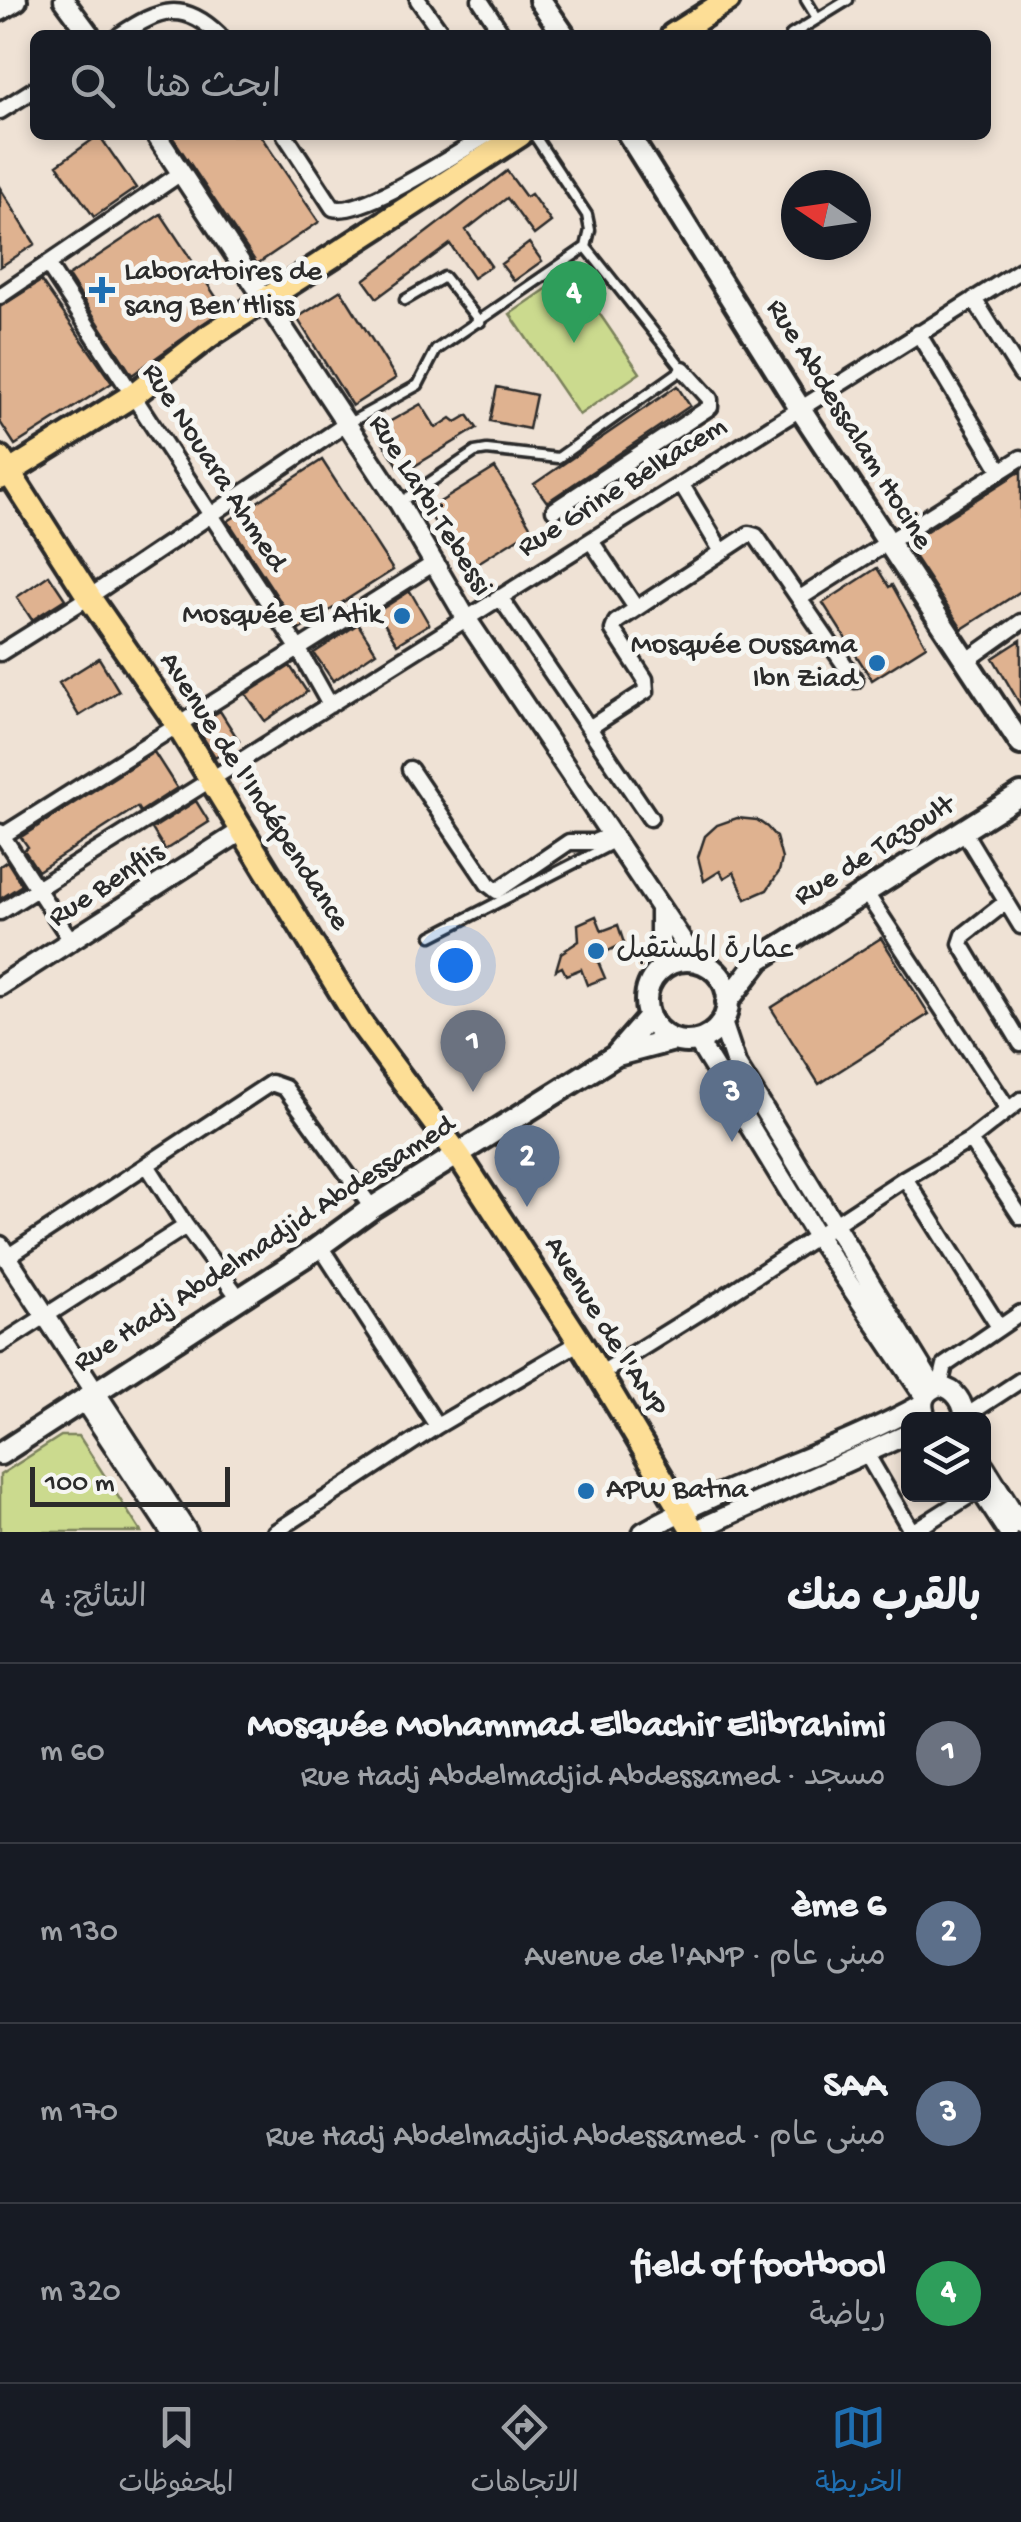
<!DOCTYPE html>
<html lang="ar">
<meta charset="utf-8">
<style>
:root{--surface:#171b24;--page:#20242c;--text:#f1f3f6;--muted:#9ea1a6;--line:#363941;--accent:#1f6fb2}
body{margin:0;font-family:"Gochi Hand","Playpen Sans Arabic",sans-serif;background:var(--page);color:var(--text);direction:rtl}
.controls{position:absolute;right:30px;bottom:30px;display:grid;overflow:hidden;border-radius:15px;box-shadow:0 5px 15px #0003}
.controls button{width:90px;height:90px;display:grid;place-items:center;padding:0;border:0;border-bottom:2px solid var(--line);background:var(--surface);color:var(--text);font:50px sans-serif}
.compass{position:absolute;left:781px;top:170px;width:90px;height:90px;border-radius:50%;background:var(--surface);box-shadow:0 5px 15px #0003;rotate:283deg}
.scale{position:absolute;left:30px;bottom:25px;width:200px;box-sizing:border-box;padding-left:10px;border:5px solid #2b2b2b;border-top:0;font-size:28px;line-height:35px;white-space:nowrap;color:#2b2b2b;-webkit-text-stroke:8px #f6f6f2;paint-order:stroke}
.you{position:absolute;left:455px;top:965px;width:35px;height:35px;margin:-25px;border:8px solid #fff;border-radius:50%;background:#1a73e8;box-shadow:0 0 0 15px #1a73e833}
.badge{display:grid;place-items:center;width:65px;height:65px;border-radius:50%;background:var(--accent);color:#fff;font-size:32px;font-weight:700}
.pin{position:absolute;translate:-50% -82px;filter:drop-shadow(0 2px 5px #0008)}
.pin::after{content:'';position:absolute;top:52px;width:35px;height:30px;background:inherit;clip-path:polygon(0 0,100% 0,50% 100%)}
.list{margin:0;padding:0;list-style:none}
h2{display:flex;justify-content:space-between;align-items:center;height:130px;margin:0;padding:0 40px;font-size:42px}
h2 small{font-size:32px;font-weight:400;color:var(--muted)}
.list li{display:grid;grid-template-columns:65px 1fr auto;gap:30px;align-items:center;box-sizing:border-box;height:180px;padding:0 40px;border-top:2px solid var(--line)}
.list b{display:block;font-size:38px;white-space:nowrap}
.list p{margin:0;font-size:32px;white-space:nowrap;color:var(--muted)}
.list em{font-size:32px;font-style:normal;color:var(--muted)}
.icon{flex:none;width:55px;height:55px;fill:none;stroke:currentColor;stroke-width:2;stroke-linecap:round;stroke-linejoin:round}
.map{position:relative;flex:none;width:1021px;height:1532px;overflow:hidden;direction:ltr}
.search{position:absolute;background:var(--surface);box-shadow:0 5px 15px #0003;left:30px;right:30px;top:30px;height:110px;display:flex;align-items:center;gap:25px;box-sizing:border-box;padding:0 35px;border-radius:15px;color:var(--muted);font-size:38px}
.sheet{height:850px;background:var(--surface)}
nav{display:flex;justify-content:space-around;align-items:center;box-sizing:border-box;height:140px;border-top:2px solid var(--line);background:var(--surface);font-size:28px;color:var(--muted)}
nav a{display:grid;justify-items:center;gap:5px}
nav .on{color:var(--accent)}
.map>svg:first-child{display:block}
.green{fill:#cbda8e;stroke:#7b825c;stroke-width:2.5}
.building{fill:#dfb290;stroke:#2b2b2b;stroke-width:2.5}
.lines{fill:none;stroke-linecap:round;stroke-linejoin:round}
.service-casing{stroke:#2b2b2b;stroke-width:15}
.minor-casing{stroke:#2b2b2b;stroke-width:21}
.tertiary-casing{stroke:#2b2b2b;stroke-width:25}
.secondary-casing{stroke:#2b2b2b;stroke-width:28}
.primary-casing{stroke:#2b2b2b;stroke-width:30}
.service{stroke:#f6f6f2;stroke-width:8}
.minor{stroke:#f6f6f2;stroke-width:14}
.tertiary{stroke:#f6f6f2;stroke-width:18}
.secondary{stroke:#f6f6f2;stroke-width:20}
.primary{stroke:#fdde96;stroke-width:22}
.poi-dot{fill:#1f6fb2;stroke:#f6f6f2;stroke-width:4}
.labels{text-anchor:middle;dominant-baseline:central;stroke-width:10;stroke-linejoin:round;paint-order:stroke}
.poi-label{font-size:30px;fill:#2b2b2b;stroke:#f6f6f2;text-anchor:start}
.street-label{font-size:30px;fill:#2b2b2b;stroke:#f6f6f2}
</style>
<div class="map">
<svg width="1021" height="1532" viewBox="0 0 1021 1532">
<rect width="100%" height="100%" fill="#efe2d5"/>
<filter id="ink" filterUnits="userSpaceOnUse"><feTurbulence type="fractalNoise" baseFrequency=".01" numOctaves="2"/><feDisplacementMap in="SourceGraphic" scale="20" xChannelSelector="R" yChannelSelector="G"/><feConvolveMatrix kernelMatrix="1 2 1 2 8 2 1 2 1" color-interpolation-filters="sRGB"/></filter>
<g filter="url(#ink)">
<path class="green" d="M 571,272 L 640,373 L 579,415 L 510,314 Z
M 61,1436 L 79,1436 L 141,1532 L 0,1532 L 0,1475 Z"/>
<path class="building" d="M 99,135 L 136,188 L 94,217 L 57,165 Z
M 171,135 L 260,135 L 319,222 L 257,264 Z
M 507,171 L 526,197 L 531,194 L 551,222 L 534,235 L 507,198 L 466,230 L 491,266 L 473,278 L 450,244 L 377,298 L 364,280 Z
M 0,188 L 35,244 L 0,267 Z
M 161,214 L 224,309 L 132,375 L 68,276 Z
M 529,243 L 542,261 L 514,281 L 501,264 Z
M 41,281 L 112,383 L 15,445 L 0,422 L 0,307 Z
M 341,290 L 396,378 L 352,406 L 297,318 Z
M 677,386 L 690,406 L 547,502 L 534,484 Z
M 497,387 L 536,395 L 529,429 L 490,421 Z
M 421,404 L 436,428 L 451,418 L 456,422 L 468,415 L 477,428 L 403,473 L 375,430 Z
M 322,460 L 393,570 L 299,630 L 228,521 Z
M 495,468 L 532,529 L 465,571 L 427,510 Z
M 1021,471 L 1021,591 L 962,629 L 906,544 Z
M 877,568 L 889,587 L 892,585 L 926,646 L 872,680 L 823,603 Z
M 49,575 L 65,599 L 32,620 L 17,597 Z
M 410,591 L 429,624 L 397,644 L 377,612 Z
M 358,624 L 376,652 L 333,681 L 314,653 Z
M 1021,640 L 1021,706 L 993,658 Z
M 99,658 L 119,691 L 79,716 L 59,683 Z
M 290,666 L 307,692 L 265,721 L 246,694 Z
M 220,711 L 239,741 L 215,757 L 196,726 Z
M 154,752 L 177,788 L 140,812 L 137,807 L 38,871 L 24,850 L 28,847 L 21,837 Z
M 196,801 L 209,822 L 165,850 L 152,829 Z
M 737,818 L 757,820 L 767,827 L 776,837 L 782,859 L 779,872 L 767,890 L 746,899 L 734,872 L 724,878 L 720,871 L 704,881 L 698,857 L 705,836 L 717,825 Z
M 7,861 L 22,885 L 0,899 L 0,866 Z
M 596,916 L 602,931 L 618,925 L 624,943 L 596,957 L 605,978 L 587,985 L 581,969 L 566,975 L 562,967 L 556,970 L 561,953 L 579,941 L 578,924 Z
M 881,938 L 929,1014 L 819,1084 L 771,1008 Z"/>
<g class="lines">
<g class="service-casing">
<path id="service" d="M 806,0 L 817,18
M 791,35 L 848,0
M 534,135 L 587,215 L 590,230 L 586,247
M 405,300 L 444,277 L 480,322
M 349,423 L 418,385 L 436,350 L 586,247 L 683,369 L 558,458 L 487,450 L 475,452 L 399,503
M 432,936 L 616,842"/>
</g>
<g class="minor-casing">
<path id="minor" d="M 418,0 L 443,35
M 480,0 L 503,35
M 120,35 C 160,9 183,0 219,35
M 0,111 L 35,89
M 285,135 L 333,208 C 362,217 458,152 488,135
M 47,264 L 298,648 L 330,705
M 0,296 L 181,173
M 974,299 L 1021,374
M 918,333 L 1001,471
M 682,485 L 722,552
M 554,510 L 710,407 L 710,399 L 683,369
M 591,541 L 636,608
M 500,597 L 650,818
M 800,598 L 1021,458
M 0,653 L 89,597 L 346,424
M 965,662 L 1021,622
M 589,728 L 646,691 L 645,679 L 613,630 L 616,622 L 749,534 L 756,536 L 855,680
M 410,769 L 488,884 L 497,891 L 569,842 L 594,842 L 611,835
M 0,832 L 72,942
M 964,832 L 1021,926
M 2,836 L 436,562
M 866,893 L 1008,1109
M 1006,902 L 964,935 L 961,944 L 1021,1044
M 0,912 L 1021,270
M 970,1140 L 1021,1217
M 147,1165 L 186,1226 L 239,1298
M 905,1178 L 999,1327
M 320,1246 L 437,1426
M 7,1257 L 271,1083 L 285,1088 L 372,1208
M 0,1345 L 186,1226
M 600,1374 L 719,1300 L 905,1178 L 970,1140 L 1021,1100
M 940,1386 L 945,1365 L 1021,1313
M 966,1416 L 1021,1380
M 866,1453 L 912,1532 L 972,1494
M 275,1532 L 437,1426 L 580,1342"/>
</g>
<g class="tertiary-casing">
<path id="tertiary" d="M 64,0 L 90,35
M 156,135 L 399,503 L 466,618 L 696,961
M 660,909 L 660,970
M 0,986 L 243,830
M 722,1022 L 736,1064 L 934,1388
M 697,1040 L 816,1235 L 925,1397
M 0,1246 L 187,1532
M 83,1399 L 171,1532
M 927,1420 C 920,1404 922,1392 940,1386 C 957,1390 964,1403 965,1420
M 984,1466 L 1021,1525
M 983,1494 L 1008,1532
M 643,1532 C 732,1481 832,1454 922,1404
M 692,1532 L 908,1434"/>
</g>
<g class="secondary-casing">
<path id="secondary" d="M 540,0 L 564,35
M 0,10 L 16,0
M 629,135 L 801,410 L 1021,744
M646 1001a41 41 0 1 1 82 0a41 41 0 1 1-82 0Z
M 727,1002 L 760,959 L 1021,794
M 617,1055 L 674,1040
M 0,1454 L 313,1251 L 372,1208 L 615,1056 L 649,1017"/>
</g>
<g class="primary-casing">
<path id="primary" d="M 673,35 L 728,0
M 0,458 L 89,597 L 177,724 L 359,1021 L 459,1156 L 580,1342 L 694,1532
M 0,478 L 133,395 L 209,336 L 520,135"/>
</g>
<use href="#service" class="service"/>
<use href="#minor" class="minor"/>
<use href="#tertiary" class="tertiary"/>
<use href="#secondary" class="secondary"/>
<use href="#primary" class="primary"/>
</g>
</g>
<g class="poi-dot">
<path d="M97 275h10v10h10v10h-10v10h-10v-10h-10v-10h10z"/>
<circle cx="402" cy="616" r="10"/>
<circle cx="877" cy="663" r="10"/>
<circle cx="596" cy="951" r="10"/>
<circle cx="586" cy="1491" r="10"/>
</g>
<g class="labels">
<g class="poi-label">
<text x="124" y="273">Laboratoires de<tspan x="124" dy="34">sang Ben Hliss</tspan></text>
<text x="382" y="616" text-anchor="end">Mosquée El Atik</text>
<text x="857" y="646" text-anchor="end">Mosquée Oussama<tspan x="857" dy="34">Ibn Ziad</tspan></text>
<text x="616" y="951">عمارة المستقبل</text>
<text x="606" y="1491">APW Batna</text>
</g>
<g class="street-label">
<text transform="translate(848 425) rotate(58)">Rue Abdessalam Hocine</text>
<text transform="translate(213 468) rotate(57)">Rue Nouara Ahmed</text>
<text transform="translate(623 488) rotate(-32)">Rue Grine Belkacem</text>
<text transform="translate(429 506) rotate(58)">Rue Larbi Tebessi</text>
<text transform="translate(253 792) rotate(57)">Avenue de l'Indépendance</text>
<text transform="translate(875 852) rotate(-32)">Rue de Tazoult</text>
<text transform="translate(107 886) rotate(-33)">Rue Benflis</text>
<text transform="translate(265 1245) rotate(-33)">Rue Hadj Abdelmadjid Abdessamed</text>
<text transform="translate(604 1327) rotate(58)">Avenue de l'ANP</text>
</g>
</g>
</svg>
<div class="controls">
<button><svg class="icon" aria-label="layers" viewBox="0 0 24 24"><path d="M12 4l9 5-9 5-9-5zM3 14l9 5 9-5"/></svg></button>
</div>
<svg class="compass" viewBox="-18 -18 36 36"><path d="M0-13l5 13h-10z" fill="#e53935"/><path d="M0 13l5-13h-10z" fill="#9ea1a6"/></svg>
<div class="scale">100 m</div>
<div class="you"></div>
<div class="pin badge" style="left:473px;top:1092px;background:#6b7280">1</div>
<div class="pin badge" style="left:527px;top:1207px;background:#5c6f8a">2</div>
<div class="pin badge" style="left:732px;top:1142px;background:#5c6f8a">3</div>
<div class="pin badge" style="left:574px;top:343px;background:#2e9e5b">4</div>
<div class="search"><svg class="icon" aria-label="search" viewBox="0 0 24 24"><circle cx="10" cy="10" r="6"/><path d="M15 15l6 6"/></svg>ابحث هنا</div>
</div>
<section class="sheet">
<h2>بالقرب منك<small>النتائج: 4</small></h2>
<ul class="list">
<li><span class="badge" style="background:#6b7280">1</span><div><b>Mosquée Mohammad Elbachir Elibrahimi</b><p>مسجد · Rue Hadj Abdelmadjid Abdessamed</p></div><em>60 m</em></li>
<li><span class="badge" style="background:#5c6f8a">2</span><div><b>6 ème</b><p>مبنى عام · Avenue de l'ANP</p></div><em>130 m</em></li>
<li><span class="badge" style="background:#5c6f8a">3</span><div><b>SAA</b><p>مبنى عام · Rue Hadj Abdelmadjid Abdessamed</p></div><em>170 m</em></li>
<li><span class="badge" style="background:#2e9e5b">4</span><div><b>field of footbool</b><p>رياضة</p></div><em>320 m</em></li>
</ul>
</section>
<nav>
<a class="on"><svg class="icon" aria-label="map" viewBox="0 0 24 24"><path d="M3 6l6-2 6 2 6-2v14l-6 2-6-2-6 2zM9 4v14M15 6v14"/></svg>الخريطة</a>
<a><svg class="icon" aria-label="directions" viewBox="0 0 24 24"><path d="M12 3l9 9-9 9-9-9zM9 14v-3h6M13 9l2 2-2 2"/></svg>الاتجاهات</a>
<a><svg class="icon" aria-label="saved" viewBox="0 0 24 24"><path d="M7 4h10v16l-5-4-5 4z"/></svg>المحفوظات</a>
</nav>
